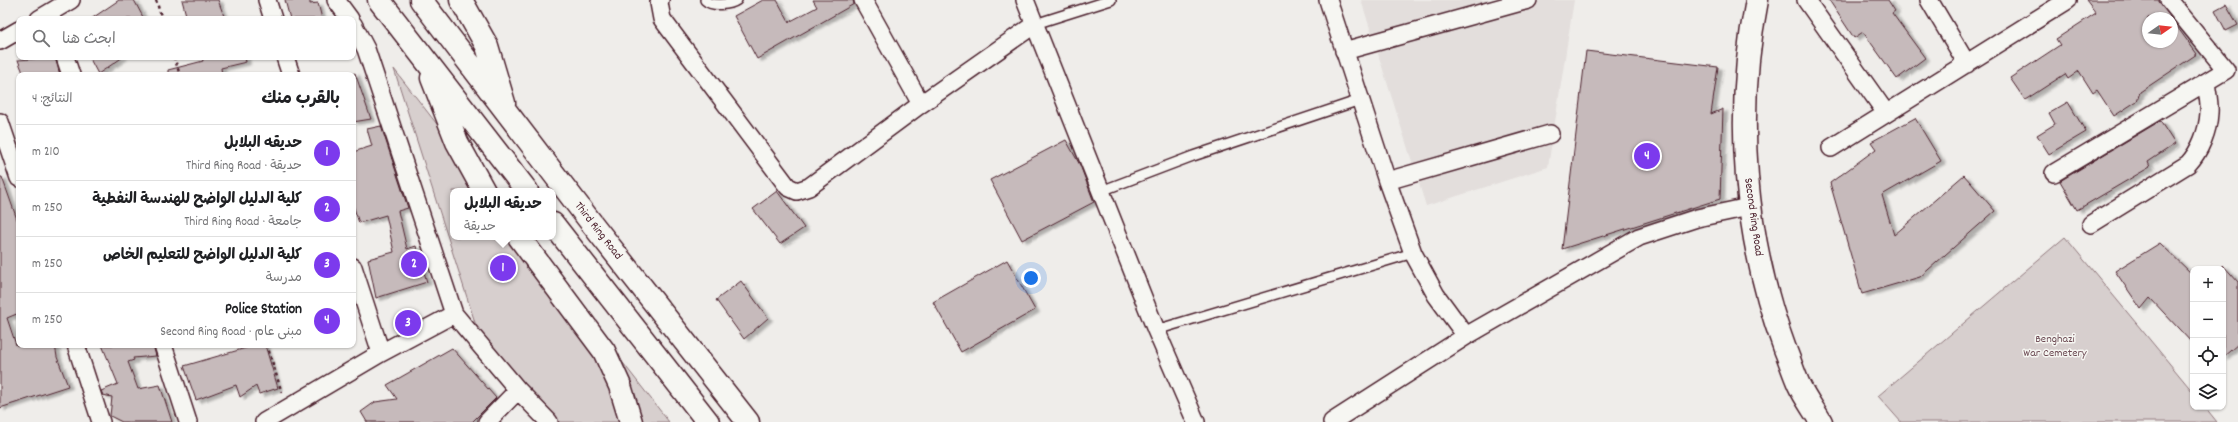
<!DOCTYPE html>
<html lang="ar">
<meta charset="utf-8">
<style>
:root{--surface:#fff;--page:#f6f6f6;--text:#202124;--muted:#757577;--line:#e0e0e0;--accent:#7c3aed}
body{margin:0;font-family:Dekko,"Playpen Sans Arabic",sans-serif;background:var(--page);color:var(--text);direction:rtl}
.controls{position:absolute;right:12px;bottom:12px;display:grid;overflow:hidden;border-radius:8px;box-shadow:0 1px 3px #0004}
.controls button{width:36px;height:36px;display:grid;place-items:center;padding:0;border:0;border-bottom:1px solid var(--line);background:var(--surface);color:var(--text);font:20px sans-serif}
.compass{position:absolute;left:2142px;top:12px;width:36px;height:36px;border-radius:50%;background:var(--surface);box-shadow:0 1px 3px #0004;rotate:76deg}
.you{position:absolute;left:1031px;top:278px;width:14px;height:14px;margin:-10px;border:3px solid #fff;border-radius:50%;background:#1a73e8;box-shadow:0 0 0 6px #1a73e833}
.badge{display:grid;place-items:center;width:26px;height:26px;border-radius:50%;background:var(--accent);color:#fff;font-size:13px;font-weight:700}
.pin{position:absolute;translate:-50% -50%;border:2px solid #fff;box-shadow:0 1px 4px #0006}
.popup{position:absolute;left:450px;top:188px;width:106px;height:52px;box-sizing:border-box;display:grid;place-content:center;border-radius:8px;background:var(--surface);filter:drop-shadow(0 1px 3px #0005);font-size:13px;white-space:nowrap;color:var(--muted)}
.popup b{font-size:15px;color:var(--text)}
.popup::after{content:'';position:absolute;left:50%;top:100%;margin-left:-8px;border:8px solid transparent;border-top-color:var(--surface)}
.list{margin:0;padding:0;list-style:none}
h2{display:flex;justify-content:space-between;align-items:center;height:52px;margin:0;padding:0 16px;font-size:17px}
h2 small{font-size:13px;font-weight:400;color:var(--muted)}
.list li{display:grid;grid-template-columns:26px 1fr auto;gap:12px;align-items:center;box-sizing:border-box;height:56px;padding:0 16px;border-top:1px solid var(--line)}
.list b{display:block;font-size:15px;white-space:nowrap}
.list p{margin:0;font-size:13px;white-space:nowrap;color:var(--muted)}
.list em{font-size:13px;font-style:normal;color:var(--muted)}
.icon{flex:none;width:22px;height:22px;fill:none;stroke:currentColor;stroke-width:2;stroke-linecap:round;stroke-linejoin:round}
.map{position:relative;flex:none;width:2238px;height:422px;overflow:hidden;direction:ltr}
.search{position:absolute;background:var(--surface);box-shadow:0 1px 3px #0004;left:16px;top:16px;width:340px;height:44px;display:flex;align-items:center;gap:10px;box-sizing:border-box;padding:0 14px;border-radius:8px;color:var(--muted);font-size:15px}
.panel{position:absolute;background:var(--surface);box-shadow:0 1px 3px #0004;left:16px;top:72px;width:340px;height:276px;border-radius:8px;direction:rtl}
.map>svg:first-child{display:block}
.built{fill:#e3dedc}
.green{fill:#d7cfce;stroke:#90777c}
.building{fill:#c6babb;stroke:#4a1f2b;filter:url(#shadow)}
.lines{fill:none;stroke-linecap:round;stroke-linejoin:round}
.service-casing{stroke:#4a1f2b;stroke-width:12}
.minor-casing{stroke:#4a1f2b;stroke-width:20}
.primary-casing{stroke:#4a1f2b;stroke-width:25}
.trunk-casing{stroke:#4a1f2b;stroke-width:25}
.path{stroke:#4a1f2b;stroke-width:2.5;stroke-dasharray:3 3;stroke-linecap:butt}
.service{stroke:#f6f6f2;stroke-width:9}
.minor{stroke:#f6f6f2;stroke-width:17}
.primary{stroke:#f6f6f2;stroke-width:22}
.trunk{stroke:#f6f6f2;stroke-width:22}
.labels{text-anchor:middle;dominant-baseline:central;stroke-width:3;stroke-linejoin:round;paint-order:stroke}
.street-label{font-size:12px;fill:#4a1f2b;stroke:#f6f6f2}
.park-label{font-size:12px;fill:#6d4b54;stroke:#f6f6f2}
</style>
<div class="map">
<svg width="2238" height="422" viewBox="0 0 2238 422">
<defs>
<filter id="shadow"><feDropShadow dx="4.5" dy="2.5" stdDeviation="1" flood-color="#0004"/></filter>
</defs>
<rect width="100%" height="100%" fill="#efedea"/>
<filter id="ink" filterUnits="userSpaceOnUse"><feTurbulence type="fractalNoise" baseFrequency=".025" numOctaves="2"/><feDisplacementMap in="SourceGraphic" scale="8" xChannelSelector="R" yChannelSelector="G"/><feConvolveMatrix kernelMatrix="1 2 1 2 8 2 1 2 1" color-interpolation-filters="sRGB"/></filter>
<g filter="url(#ink)">
<path class="built" d="M 1361,0 L 1574,0 L 1548,167 L 1426,206 Z"/>
<path class="green" d="M 394,69 L 489,191 L 453,191 L 453,237 L 525,237 L 669,422 L 560,422 L 479,335 Z
M 2065,237 L 2193,392 L 2193,407 L 2205,407 L 2217,422 L 1901,422 L 1878,396 Z"/>
<path class="building" d="M 119,0 L 134,0 L 144,19 L 91,19 Z
M 182,0 L 218,0 L 225,19 L 187,19 Z
M 285,0 L 310,0 L 310,4 L 318,3 L 322,19 L 290,19 Z
M 763,0 L 777,0 L 789,22 L 817,7 L 813,0 L 853,0 L 854,4 L 757,59 L 734,16 Z
M 1829,0 L 1888,0 L 1895,11 L 1892,13 L 1925,58 L 1897,79 L 1863,32 L 1854,38 Z
M 2086,0 L 2158,0 L 2171,18 L 2148,18 L 2148,42 L 2172,42 L 2172,20 L 2197,54 L 2140,92 L 2137,101 L 2114,116 L 2097,90 L 2093,93 L 2079,71 L 2068,79 L 2065,74 L 2025,100 L 2010,78 L 2060,45 L 2056,39 L 2096,13 Z
M 2226,4 L 2238,25 L 2226,31 L 2215,10 Z
M 1586,51 L 1718,67 L 1711,114 L 1723,109 L 1720,199 L 1562,249 Z
M 55,57 L 60,75 L 24,75 L 18,60 Z
M 89,57 L 123,57 L 98,74 Z
M 202,57 L 245,57 L 246,62 L 221,68 L 222,75 L 168,75 L 168,70 L 203,61 Z
M 355,73 L 371,119 L 353,122 L 353,74 Z
M 2068,102 L 2086,132 L 2049,154 L 2037,135 L 2055,124 L 2049,113 Z
M 1915,118 L 1941,161 L 1882,195 L 1894,235 L 1964,175 L 1995,211 L 1920,277 L 1862,294 L 1830,183 L 1876,149 L 1871,142 Z
M 2160,121 L 2175,144 L 2148,162 L 2150,167 L 2077,210 L 2060,181 Z
M 381,126 L 408,208 L 398,211 L 407,249 L 416,246 L 427,282 L 376,298 L 368,259 L 394,252 L 386,215 L 359,223 L 353,205 L 353,152 L 372,146 L 367,129 Z
M 1066,140 L 1080,165 L 1094,202 L 1022,240 L 990,180 Z
M 0,177 L 2,177 L 19,225 L 19,313 L 7,318 L 16,345 L 55,345 L 57,357 L 68,386 L 0,408 Z
M 777,191 L 804,228 L 780,244 L 753,209 Z
M 2160,243 L 2193,275 L 2193,344 L 2150,298 L 2141,309 L 2115,271 Z
M 1007,260 L 1035,310 L 961,352 L 933,302 Z
M 2223,265 L 2238,282 L 2238,344 L 2223,357 Z
M 741,281 L 768,318 L 744,339 L 716,300 Z
M 102,345 L 153,345 L 156,356 L 133,358 L 134,360 L 128,362 L 138,389 L 160,385 L 172,422 L 122,422 L 110,416 L 112,397 L 103,395 L 101,391 L 118,384 Z
M 256,345 L 265,345 L 278,388 L 259,394 L 256,386 L 240,397 L 236,385 L 196,400 L 184,366 Z
M 452,348 L 496,398 L 472,422 L 367,422 L 361,412 L 375,402 L 397,399 L 387,385 Z"/>
<g class="lines">
<g class="service-casing">
<path id="service" d="M 705,0 C 712,7 730,5 737,0
M 1035,24 L 1111,0
M 1101,191 L 1193,156 L 1360,100
M 1156,330 L 1413,253"/>
</g>
<g class="minor-casing">
<path id="minor" d="M 267,0 L 273,19
M 336,0 L 350,19
M 660,0 L 659,3 L 662,19 L 788,187 L 797,191 L 809,187 L 921,104 L 1035,24
M 863,0 L 921,104
M 1025,0 L 1156,330 L 1196,422
M 1328,0 L 1387,181 L 1413,253 L 1436,295 L 1466,336
M 1806,0 L 1886,113
M 1929,0 L 1967,64
M 39,19 L 71,0
M 353,24 L 366,49 L 454,314 L 518,390 L 549,422
M 0,41 L 19,30
M 1344,51 L 1528,0
M 65,57 L 71,75
M 285,57 L 291,75
M 0,122 L 19,178
M 1831,148 L 2068,0
M 2054,173 L 2226,70 L 2169,0
M 1387,181 L 1550,134
M 2091,224 L 2188,164 C 2200,151 2208,131 2209,113 C 2210,103 2207,92 2206,82
M 353,267 L 381,353
M 76,345 L 101,422
M 163,345 L 188,422
M 264,422 L 381,353 L 454,314
M 487,422 L 518,390
M 1332,422 L 1466,336 L 1639,237 L 1697,218 L 1749,207"/>
</g>
<g class="primary-casing">
<path id="primary" d="M 1757,0 C 1734,115 1744,239 1785,349 C 1790,361 1794,374 1799,385 C 1805,398 1814,410 1821,422"/>
</g>
<g class="trunk-casing">
<path id="trunk" d="M 379,0 L 527,191
M 421,0 L 593,225 L 748,422
M 461,0 L 487,46 L 504,103
M 432,78 L 457,142 L 484,191
M 553,224 L 708,422
M 519,237 L 604,351 L 620,386 L 631,422"/>
</g>
<path class="path" d="M 156,0 L 162,19
M 174,57 L 180,75
M 267,345 L 282,393"/>
<use href="#service" class="service"/>
<use href="#minor" class="minor"/>
<use href="#primary" class="primary"/>
<use href="#trunk" class="trunk"/>
</g>
</g>
<g class="labels">
<g class="street-label">
<text transform="translate(1753 217) rotate(82)">Second Ring Road</text>
<text transform="translate(598 231) rotate(52)">Third Ring Road</text>
</g>
<g class="park-label">
<text x="2055" y="339">Benghazi<tspan x="2055" dy="14">War Cemetery</tspan></text>
</g>
</g>
</svg>
<div class="controls">
<button>+</button>
<button>−</button>
<button><svg class="icon" aria-label="locate" viewBox="0 0 24 24"><circle cx="12" cy="12" r="6"/><path d="M12 2v4M12 18v4M2 12h4M18 12h4"/></svg></button>
<button><svg class="icon" aria-label="layers" viewBox="0 0 24 24"><path d="M12 4l9 5-9 5-9-5zM3 14l9 5 9-5"/></svg></button>
</div>
<svg class="compass" viewBox="-18 -18 36 36"><path d="M0-13l5 13h-10z" fill="#e53935"/><path d="M0 13l5-13h-10z" fill="#757577"/></svg>
<div class="you"></div>
<div class="pin badge" style="left:503px;top:268px">1</div>
<div class="popup"><b>حديقه البلابل</b>حديقة</div>
<div class="pin badge" style="left:414px;top:264px">2</div>
<div class="pin badge" style="left:408px;top:323px">3</div>
<div class="pin badge" style="left:1647px;top:156px">4</div>
<div class="search"><svg class="icon" aria-label="search" viewBox="0 0 24 24"><circle cx="10" cy="10" r="6"/><path d="M15 15l6 6"/></svg>ابحث هنا</div>
<section class="panel">
<h2>بالقرب منك<small>النتائج: 4</small></h2>
<ul class="list">
<li><span class="badge">1</span><div><b>حديقه البلابل</b><p>حديقة · Third Ring Road</p></div><em>210 m</em></li>
<li><span class="badge">2</span><div><b>كلية الدليل الواضح للهندسة النفطية</b><p>جامعة · Third Ring Road</p></div><em>250 m</em></li>
<li><span class="badge">3</span><div><b>كلية الدليل الواضح للتعليم الخاص</b><p>مدرسة</p></div><em>250 m</em></li>
<li><span class="badge">4</span><div><b>Police Station</b><p>مبنى عام · Second Ring Road</p></div><em>250 m</em></li>
</ul>
</section>
</div>
